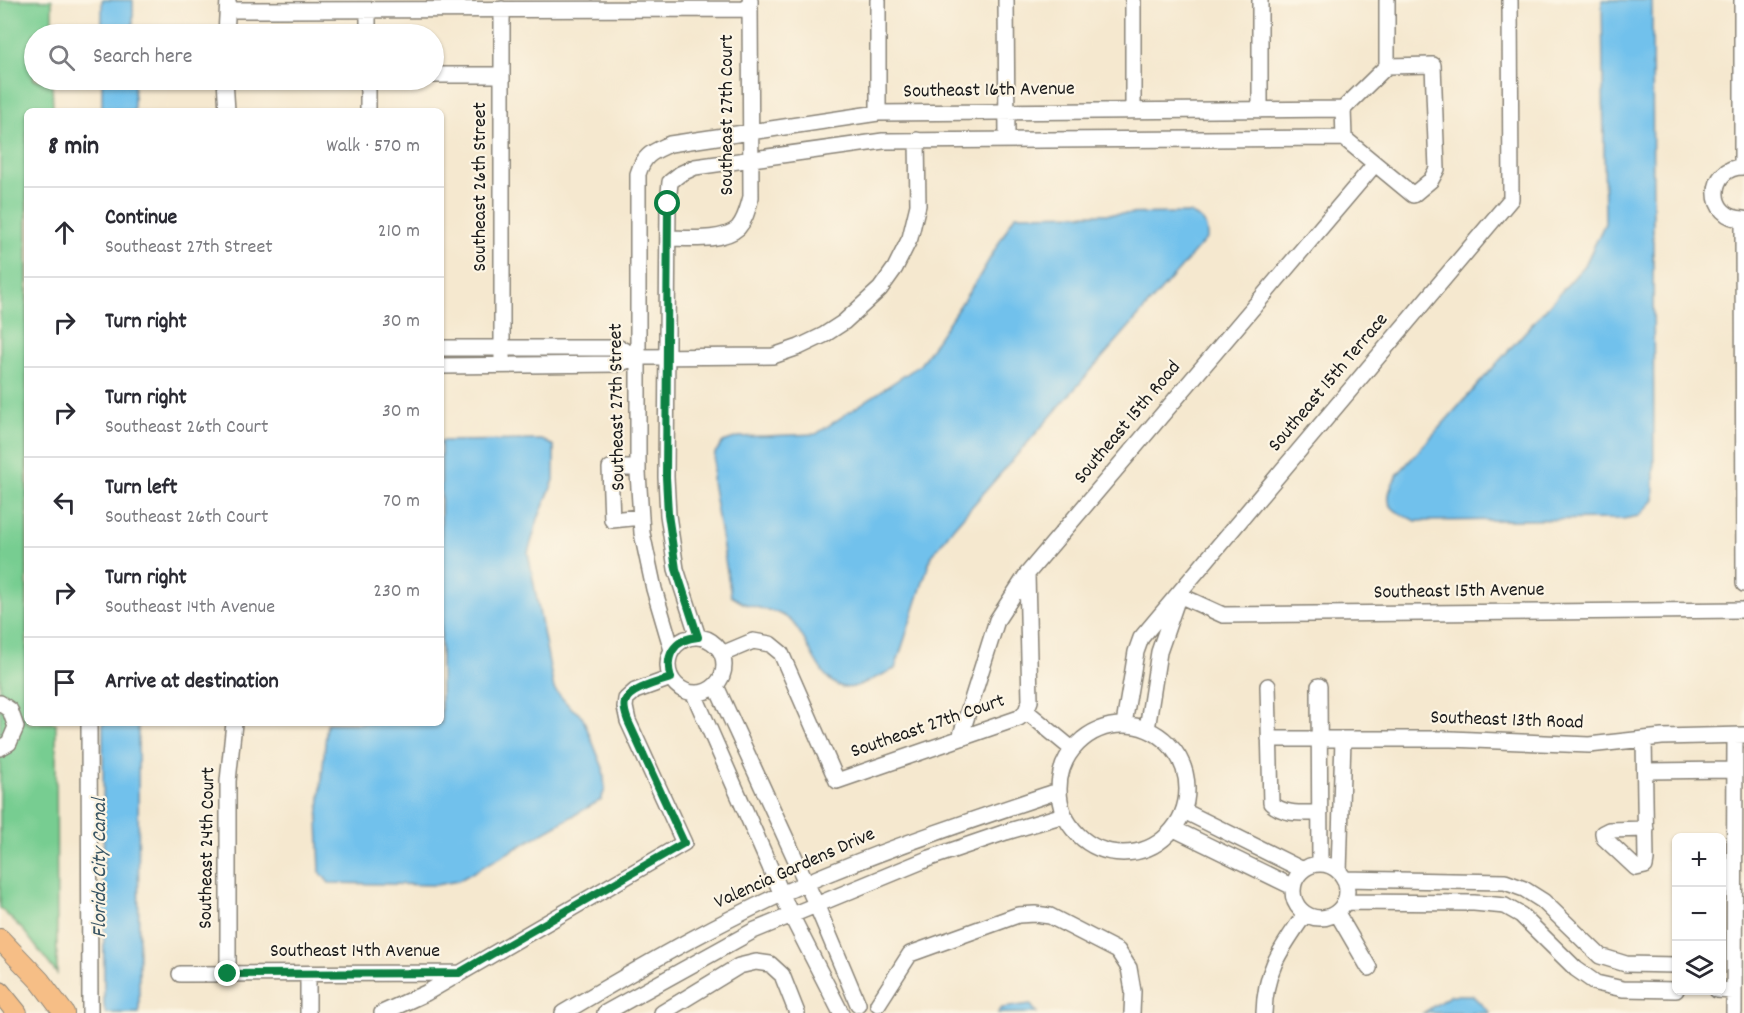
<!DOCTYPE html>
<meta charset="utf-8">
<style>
:root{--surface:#fff;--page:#f2f2f3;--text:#2b2b33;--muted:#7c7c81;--line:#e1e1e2}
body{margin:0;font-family:Dekko,sans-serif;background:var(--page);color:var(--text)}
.controls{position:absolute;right:18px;bottom:18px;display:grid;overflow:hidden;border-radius:9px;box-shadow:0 2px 4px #0004}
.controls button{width:54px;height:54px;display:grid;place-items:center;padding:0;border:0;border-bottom:2px solid var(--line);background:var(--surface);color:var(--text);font:30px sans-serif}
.stop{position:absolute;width:18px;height:18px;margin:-14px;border:4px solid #0b8043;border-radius:50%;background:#fff}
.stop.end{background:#0b8043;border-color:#fff;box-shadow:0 2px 6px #0008}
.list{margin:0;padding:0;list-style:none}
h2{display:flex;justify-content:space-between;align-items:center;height:78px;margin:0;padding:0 24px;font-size:26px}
h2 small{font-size:20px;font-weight:400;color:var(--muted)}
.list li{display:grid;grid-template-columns:39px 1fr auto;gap:18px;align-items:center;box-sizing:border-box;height:90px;padding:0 24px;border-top:2px solid var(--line)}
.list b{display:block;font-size:22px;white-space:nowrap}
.list p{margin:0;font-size:20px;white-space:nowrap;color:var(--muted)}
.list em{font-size:20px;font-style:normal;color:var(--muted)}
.icon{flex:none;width:33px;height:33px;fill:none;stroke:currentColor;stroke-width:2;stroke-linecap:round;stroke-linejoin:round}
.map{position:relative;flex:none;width:1744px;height:1013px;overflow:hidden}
.search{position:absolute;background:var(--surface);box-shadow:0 2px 4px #0004;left:24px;top:24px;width:420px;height:66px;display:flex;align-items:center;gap:15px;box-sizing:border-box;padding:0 21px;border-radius:33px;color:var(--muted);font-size:22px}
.panel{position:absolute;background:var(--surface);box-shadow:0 2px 4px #0004;left:24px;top:108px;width:420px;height:618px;border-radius:9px}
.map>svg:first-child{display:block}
.green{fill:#77cd91;stroke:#4a7456;stroke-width:1.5}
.water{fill:#71c1ec;stroke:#466e84;stroke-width:1.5}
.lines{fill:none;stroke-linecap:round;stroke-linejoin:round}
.minor-casing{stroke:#888276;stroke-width:18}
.major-casing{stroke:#888276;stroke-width:22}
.minor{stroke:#fff;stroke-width:15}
.major{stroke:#f6be86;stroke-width:20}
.route{stroke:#0b8043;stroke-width:8}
.labels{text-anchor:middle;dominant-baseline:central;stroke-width:4.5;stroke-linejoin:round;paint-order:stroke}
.street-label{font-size:20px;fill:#1c1c1c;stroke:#fcf5e5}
.water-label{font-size:21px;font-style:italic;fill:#3a5665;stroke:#fcf5e5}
</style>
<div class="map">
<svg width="1744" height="1013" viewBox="0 0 1744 1013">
<rect width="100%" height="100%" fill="#fcf5e5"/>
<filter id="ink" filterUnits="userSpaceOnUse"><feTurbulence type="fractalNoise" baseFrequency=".0167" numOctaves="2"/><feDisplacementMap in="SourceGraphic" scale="12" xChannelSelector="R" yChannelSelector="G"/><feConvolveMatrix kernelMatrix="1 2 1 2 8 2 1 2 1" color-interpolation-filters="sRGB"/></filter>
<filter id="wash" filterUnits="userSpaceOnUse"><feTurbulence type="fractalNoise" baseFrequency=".008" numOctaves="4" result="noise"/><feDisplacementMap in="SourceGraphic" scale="24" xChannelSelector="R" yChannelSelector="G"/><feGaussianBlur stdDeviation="1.35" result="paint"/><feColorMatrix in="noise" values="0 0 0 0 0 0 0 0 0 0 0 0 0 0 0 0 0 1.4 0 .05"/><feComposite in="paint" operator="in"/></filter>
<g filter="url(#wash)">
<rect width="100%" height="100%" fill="#f5e8cf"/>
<path class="green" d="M 0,0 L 52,0 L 52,34 L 34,34 L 34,80 L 52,80 L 53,111 L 27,111 L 27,723 L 56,723 L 57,974 L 24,931 L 0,908 Z"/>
<path class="water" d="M 102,0 L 133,0 L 133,34 L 102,34 Z
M 1602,0 L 1652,0 L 1654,500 L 1639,516 L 1623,519 L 1416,521 C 1388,509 1381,504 1397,475 L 1585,265 L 1605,223 Z
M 102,80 L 134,80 L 134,111 L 102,111 Z
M 1189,213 C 1203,219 1207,222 1207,238 L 953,528 L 931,557 L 895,669 C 882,674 866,684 853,687 C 820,694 810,637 790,620 C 777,609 759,610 743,603 C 739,601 735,598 731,596 L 712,481 L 715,453 L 723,442 L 738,437 L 816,434 L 920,365 L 979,277 L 1015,215 Z
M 542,440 L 554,446 L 554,480 L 538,519 L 528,553 L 554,689 L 570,707 L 582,716 L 603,768 L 605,789 L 601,800 L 458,881 L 436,885 L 329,883 L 320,872 L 318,819 L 327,723 L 441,723 L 441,441 Z
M 103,723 L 138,723 L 139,1013 L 106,1013 L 104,1007 Z
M 1451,995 L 1472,995 L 1490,1013 L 1423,1013 Z
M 1030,1004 L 1037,1013 L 998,1013 L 1002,1008 Z"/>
</g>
<g filter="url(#ink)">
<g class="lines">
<g class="minor-casing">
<path id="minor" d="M 878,0 L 878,113
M 1006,0 L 1007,139
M 1133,0 L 1133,111
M 1260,0 L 1260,110
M 1387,0 L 1387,66
M 1742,0 L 1742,167
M 502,9 L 502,365
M 228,10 L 750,9
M 368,10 L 368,34
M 226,34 L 228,0
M 434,75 L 502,75
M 225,80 L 227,111
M 368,80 L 368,111
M 1744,167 C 1707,166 1706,219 1744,219
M 1743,219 L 1744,584
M 668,238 C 687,238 723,242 738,228 C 746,219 748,207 751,197 L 750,0
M 441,348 L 619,348 L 638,357
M 441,366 L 618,364 L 638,357 L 773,356 L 799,347 L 824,335 L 844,322 L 880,289 L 895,268 L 910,238 L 918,205 L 917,140
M 638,468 L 610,468 L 612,520 L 641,517
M 1179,595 L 1223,615 L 1744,610
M668 665a28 28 0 1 1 56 0a28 28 0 1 1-56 0Z
M 698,637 L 676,569 L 668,515 L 666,477 L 668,204 L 670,182 L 680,174 L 695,167 L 883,141 L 1344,138 L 1413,195 L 1431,180 L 1437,169 L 1433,65 L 1387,66 L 1343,109 L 1344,138
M 672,650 L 654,589 L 642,533 L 638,473 L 638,174 C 644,154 653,152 670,144 L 878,113 L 1343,109
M 722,654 L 753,641 L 770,644 L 781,653 L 837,781 L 1019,718 L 1026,711 L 1030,701 L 1027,574
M 716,686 L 816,904 L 858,1004
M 1268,686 L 1271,803 C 1283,815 1303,813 1320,813
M 1319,686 L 1320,864
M 694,694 L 791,915 L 841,1013
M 0,703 L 10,710 L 16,727 L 9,743 L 0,748
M 1026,711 L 1072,749
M 89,723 L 90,1013
M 1124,724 L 1136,652 L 1141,638 L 1511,199 L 1510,0
M1059 789a64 64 0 1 1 128 0a64 64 0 1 1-128 0Z
M 1147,729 L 1159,652 L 1176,603
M 960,738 L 997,620 L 1027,574 L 1375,164
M 1269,739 L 1451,739 L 1589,745 L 1662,737 L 1744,735
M 1644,739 L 1646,860 L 1645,866 L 1636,868 L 1604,838 L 1603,833 L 1609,830 L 1646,829
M 1645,771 L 1735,770
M 1184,811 L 1303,870
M 1174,829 L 1293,887
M1293 891a27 27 0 1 1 54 0a27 27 0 1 1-54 0Z
M 1339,872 L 1343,739
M 1344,879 L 1505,882 L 1524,889 L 1543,901 L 1600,956 L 1626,964 L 1676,965
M 1345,902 L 1474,903 L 1505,906 L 1521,915 L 1576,969 L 1596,983 L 1623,989 L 1676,990
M 1337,913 L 1369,968
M 180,974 L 459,973
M 228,974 L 228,781 L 234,723
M 308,974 L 308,1013
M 1717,990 L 1733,991
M 878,1004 L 910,954 L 1018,915 L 1035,914 L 1050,916 L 1118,951 L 1129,968 L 1133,991 L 1132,1013
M 382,1013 L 426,993 L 684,843 L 628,721 L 625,707 L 626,699 L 635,691 L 671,678
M 563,1013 C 649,962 735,912 827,874 C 903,843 981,817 1058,791
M 605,1013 L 753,931 L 930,858 L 1006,832 L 1064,815
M 662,1013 L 739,966 L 756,962 L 770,964 L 782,975 L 797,1013
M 1264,1013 C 1265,969 1281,949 1305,914
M 1734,1013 L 1735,736"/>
</g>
<g class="major-casing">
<path id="major" d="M 0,939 L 40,981 L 64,1013
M 0,992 L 17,1013"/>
</g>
<use href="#minor" class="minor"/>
<use href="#major" class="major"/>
</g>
</g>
<g class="lines" filter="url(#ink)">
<path class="route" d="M 228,974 L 459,973 L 684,843 L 628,721 C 626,715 623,708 625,702 C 629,689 659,682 671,678 C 664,656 674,639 698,637 L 676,569 L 668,514 L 666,477 L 668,204"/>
</g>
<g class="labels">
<g class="street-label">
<text transform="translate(989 91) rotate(-1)">Southeast 16th Avenue</text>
<text transform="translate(728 115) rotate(-90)">Southeast 27th Court</text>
<text transform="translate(481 187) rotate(-90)">Southeast 26th Street</text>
<text transform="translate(1329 383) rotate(-50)">Southeast 15th Terrace</text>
<text transform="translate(618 407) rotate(-91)">Southeast 27th Street</text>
<text transform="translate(1128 423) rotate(-50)">Southeast 15th Road</text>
<text transform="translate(1459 592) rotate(-1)">Southeast 15th Avenue</text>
<text transform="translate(1507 721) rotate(2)">Southeast 13th Road</text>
<text transform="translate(928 727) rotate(-19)">Southeast 27th Court</text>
<text transform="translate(208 848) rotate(-89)">Southeast 24th Court</text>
<text transform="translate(795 869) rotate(-24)">Valencia Gardens Drive</text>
<text x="355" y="952">Southeast 14th Avenue</text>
</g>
<g class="water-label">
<text transform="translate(101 868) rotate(-90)">Florida City Canal</text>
</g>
</g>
</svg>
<div class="controls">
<button>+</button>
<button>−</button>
<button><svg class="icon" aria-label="layers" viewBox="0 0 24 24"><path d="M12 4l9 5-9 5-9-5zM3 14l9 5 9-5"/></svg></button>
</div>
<div class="stop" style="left:668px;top:204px"></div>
<div class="stop end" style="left:228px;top:974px"></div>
<div class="search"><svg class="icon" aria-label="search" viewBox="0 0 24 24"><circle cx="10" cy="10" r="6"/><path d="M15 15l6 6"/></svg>Search here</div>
<section class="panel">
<h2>8 min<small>Walk · 570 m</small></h2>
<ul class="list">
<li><svg class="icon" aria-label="ahead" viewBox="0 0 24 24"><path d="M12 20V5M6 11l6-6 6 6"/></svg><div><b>Continue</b><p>Southeast 27th Street</p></div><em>210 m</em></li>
<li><svg class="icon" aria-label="right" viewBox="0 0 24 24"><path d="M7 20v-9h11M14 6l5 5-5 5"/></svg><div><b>Turn right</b></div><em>30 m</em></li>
<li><svg class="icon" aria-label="right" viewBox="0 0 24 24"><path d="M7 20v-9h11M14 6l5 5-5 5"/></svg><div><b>Turn right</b><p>Southeast 26th Court</p></div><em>30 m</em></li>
<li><svg class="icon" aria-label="left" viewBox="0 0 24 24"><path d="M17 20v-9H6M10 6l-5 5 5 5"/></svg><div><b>Turn left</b><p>Southeast 26th Court</p></div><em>70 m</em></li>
<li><svg class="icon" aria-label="right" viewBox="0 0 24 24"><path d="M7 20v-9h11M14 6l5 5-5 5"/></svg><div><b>Turn right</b><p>Southeast 14th Avenue</p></div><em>230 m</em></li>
<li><svg class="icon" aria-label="arrive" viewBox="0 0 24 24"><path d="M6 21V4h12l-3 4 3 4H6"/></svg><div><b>Arrive at destination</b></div></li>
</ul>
</section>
</div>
